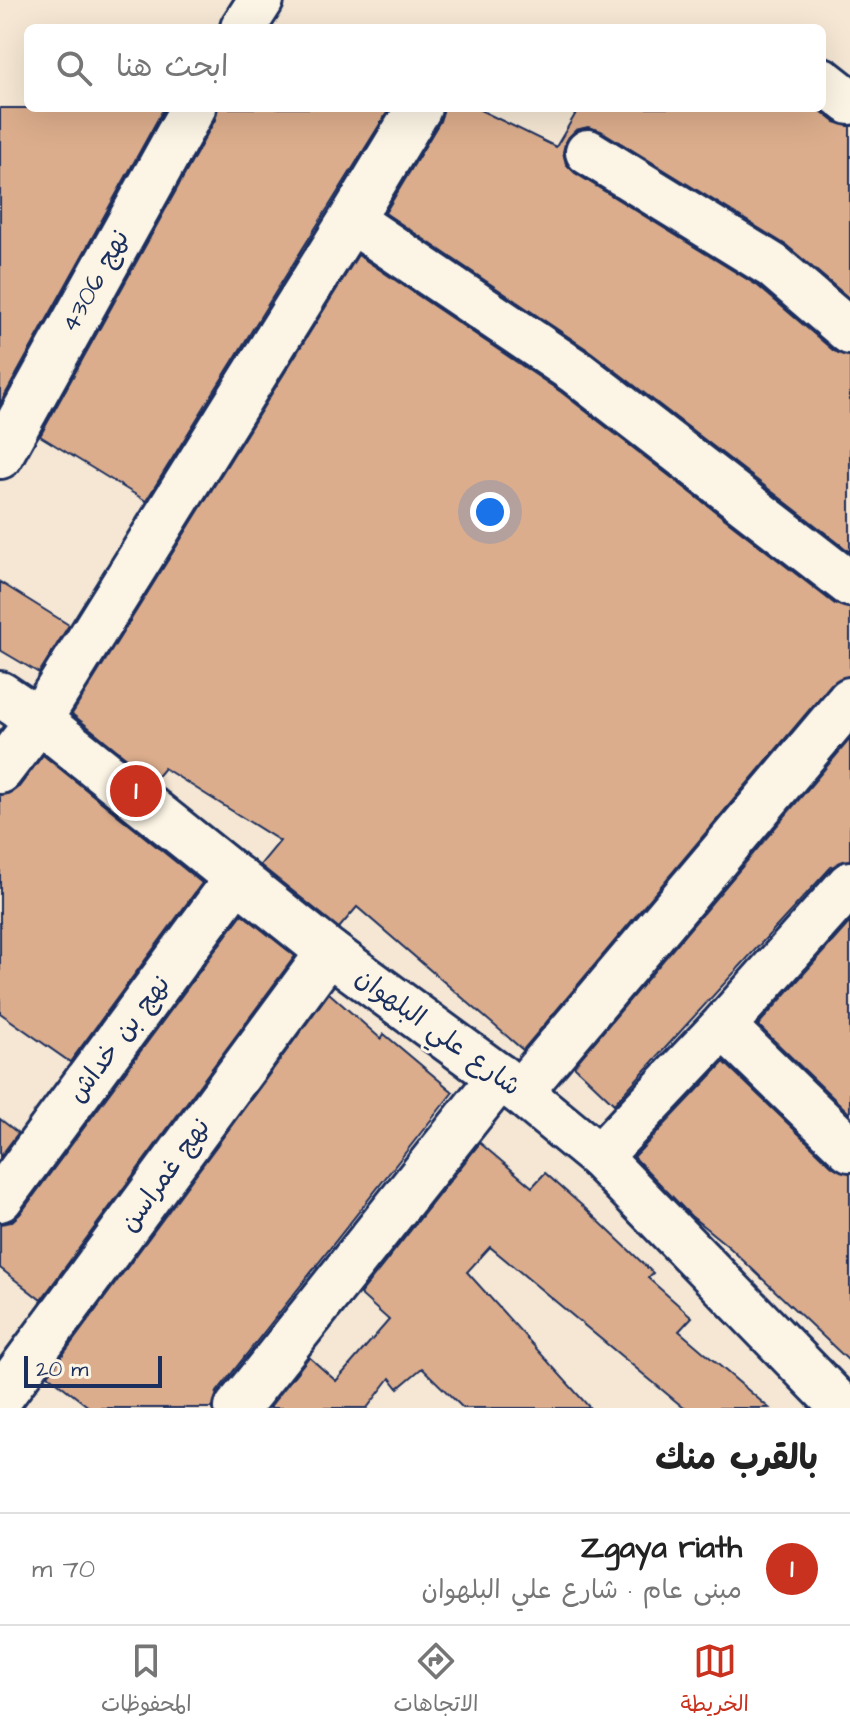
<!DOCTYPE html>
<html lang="ar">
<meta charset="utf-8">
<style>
:root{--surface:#fff;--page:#f2f2f2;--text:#222;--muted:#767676;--line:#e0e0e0;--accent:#c8321e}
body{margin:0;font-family:"Architects Daughter","Playpen Sans Arabic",sans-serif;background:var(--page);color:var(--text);direction:rtl}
.scale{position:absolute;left:24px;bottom:20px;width:138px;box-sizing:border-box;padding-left:8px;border:4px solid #1b2f5e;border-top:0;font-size:22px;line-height:28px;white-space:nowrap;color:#1b2f5e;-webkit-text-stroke:6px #fcf5e5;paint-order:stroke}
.you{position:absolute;left:490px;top:512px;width:28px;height:28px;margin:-20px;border:6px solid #fff;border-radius:50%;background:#1a73e8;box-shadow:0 0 0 12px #1a73e833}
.badge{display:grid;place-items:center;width:52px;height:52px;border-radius:50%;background:var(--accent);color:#fff;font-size:26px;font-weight:700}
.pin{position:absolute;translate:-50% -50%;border:4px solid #fff;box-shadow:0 2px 8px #0006}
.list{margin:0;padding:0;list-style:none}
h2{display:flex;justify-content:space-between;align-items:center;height:104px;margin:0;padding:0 32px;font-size:34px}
h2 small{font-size:26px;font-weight:400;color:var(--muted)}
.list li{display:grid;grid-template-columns:52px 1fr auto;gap:24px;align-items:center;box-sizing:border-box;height:112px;padding:0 32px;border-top:2px solid var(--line)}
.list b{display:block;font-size:30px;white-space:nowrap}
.list p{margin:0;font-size:26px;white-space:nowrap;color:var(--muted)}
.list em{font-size:26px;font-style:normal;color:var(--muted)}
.icon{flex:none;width:44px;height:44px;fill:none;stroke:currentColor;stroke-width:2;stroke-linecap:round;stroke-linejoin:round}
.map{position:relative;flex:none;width:850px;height:1408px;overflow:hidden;direction:ltr}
.search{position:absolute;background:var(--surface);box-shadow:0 8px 32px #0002;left:24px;right:24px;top:24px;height:88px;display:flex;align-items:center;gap:20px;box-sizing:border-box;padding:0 28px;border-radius:12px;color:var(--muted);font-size:30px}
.sheet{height:216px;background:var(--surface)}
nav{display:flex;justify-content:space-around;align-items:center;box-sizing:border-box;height:112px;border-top:2px solid var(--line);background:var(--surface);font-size:22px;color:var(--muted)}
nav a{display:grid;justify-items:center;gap:4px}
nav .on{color:var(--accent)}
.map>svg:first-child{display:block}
.building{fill:#dbad8c;stroke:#1b2f5e;stroke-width:2}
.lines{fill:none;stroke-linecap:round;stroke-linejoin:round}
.minor-casing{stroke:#1b2f5e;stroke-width:50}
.tertiary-casing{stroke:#1b2f5e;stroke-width:50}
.minor{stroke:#fcf5e5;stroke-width:44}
.tertiary{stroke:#fcf5e5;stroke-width:44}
.labels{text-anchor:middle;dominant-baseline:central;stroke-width:6;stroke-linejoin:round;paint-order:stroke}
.street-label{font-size:26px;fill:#1b2f5e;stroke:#fcf5e5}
</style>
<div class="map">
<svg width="850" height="1408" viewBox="0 0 850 1408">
<rect width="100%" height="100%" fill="#f5e7d3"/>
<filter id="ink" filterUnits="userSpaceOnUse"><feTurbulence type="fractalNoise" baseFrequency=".0125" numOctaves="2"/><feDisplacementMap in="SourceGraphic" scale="16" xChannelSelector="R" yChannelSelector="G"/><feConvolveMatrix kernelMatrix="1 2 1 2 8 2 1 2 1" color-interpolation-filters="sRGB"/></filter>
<g filter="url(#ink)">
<path class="building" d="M 0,108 L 164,108 L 0,404 Z
M 218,108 L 390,108 L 146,501 L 40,436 L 215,120 Z
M 444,108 L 476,108 L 556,147 L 579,108 L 817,108 L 835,122 L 850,126 L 850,299 L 786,245 L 601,131 L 588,127 L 576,130 L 566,140 L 563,152 L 566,164 L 575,173 L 758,286 L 834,351 L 850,356 L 850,552 L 591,352 L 385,213 L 440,121 Z
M 358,255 L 561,392 L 835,604 L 850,608 L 850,676 L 831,684 L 523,1050 L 357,907 L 339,928 L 260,865 L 280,841 L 164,768 L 154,780 L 72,714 Z
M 0,582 L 69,625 L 39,673 L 0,650 Z
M 850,739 L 850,860 L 831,867 L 614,1104 L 574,1066 Z
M 43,755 L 202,883 L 70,1062 L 0,1013 L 0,795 L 19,787 Z
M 242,914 L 295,956 L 41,1300 L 0,1268 L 0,1224 L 11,1222 L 20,1214 Z
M 850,922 L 850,1114 L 758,1025 Z
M 329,993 L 381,1039 L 384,1034 L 453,1092 L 217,1392 L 213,1408 L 90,1408 L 48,1375 Z
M 724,1062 L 833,1167 L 850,1173 L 850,1362 L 729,1247 L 691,1216 L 634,1157 Z
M 0,1119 L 18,1133 L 0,1157 Z
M 480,1143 L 532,1187 L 545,1173 L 587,1210 L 653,1273 L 648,1278 L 692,1317 L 679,1331 L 769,1408 L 684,1408 L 490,1247 L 467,1272 L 590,1408 L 463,1408 L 422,1368 L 398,1388 L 390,1378 L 367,1408 L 269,1408 L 309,1357 L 336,1381 L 389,1320 L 360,1294 Z"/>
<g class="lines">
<g class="minor-casing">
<path id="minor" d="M 243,28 L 261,0
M 822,80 L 850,102
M 588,152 L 773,266 L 850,332
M 351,220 L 419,108
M 0,456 L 193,108
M 0,771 L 39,720 L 351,220 L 576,372 L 850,584
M 723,1026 L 850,1149
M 520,1092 L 850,700
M 599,1157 L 723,1026 L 850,884
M 0,1199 L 237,878
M 0,1398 L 329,952
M 237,1408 L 500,1077"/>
</g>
<g class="tertiary-casing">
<path id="tertiary" d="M 0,694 L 39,720 L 329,952 L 520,1092 L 599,1157 L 843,1408"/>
</g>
<use href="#minor" class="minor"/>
<use href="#tertiary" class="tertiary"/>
</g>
</g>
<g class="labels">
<g class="street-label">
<text transform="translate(95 281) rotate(-61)">نهج 4306</text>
<text transform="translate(438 1032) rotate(36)">شارع علي البلهوان</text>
<text transform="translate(119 1039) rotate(-53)">نهج بن خداش</text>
<text transform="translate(165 1175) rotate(-54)">نهج غمراسن</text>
</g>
</g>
</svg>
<div class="scale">20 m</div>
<div class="you"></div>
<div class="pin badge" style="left:136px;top:791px">1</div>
<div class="search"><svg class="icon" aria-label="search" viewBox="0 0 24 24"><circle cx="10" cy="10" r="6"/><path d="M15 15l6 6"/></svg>ابحث هنا</div>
</div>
<section class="sheet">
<h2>بالقرب منك<small></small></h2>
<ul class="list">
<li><span class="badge">1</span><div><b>Zgaya riath</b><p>مبنى عام · شارع علي البلهوان</p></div><em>70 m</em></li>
</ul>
</section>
<nav>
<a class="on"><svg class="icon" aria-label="map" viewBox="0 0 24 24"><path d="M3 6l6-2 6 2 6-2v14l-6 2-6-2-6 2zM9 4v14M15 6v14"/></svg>الخريطة</a>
<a><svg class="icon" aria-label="directions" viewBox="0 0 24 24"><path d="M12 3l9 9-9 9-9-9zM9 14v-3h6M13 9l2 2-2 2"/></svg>الاتجاهات</a>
<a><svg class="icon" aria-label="saved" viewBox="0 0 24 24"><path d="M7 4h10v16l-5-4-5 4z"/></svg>المحفوظات</a>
</nav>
